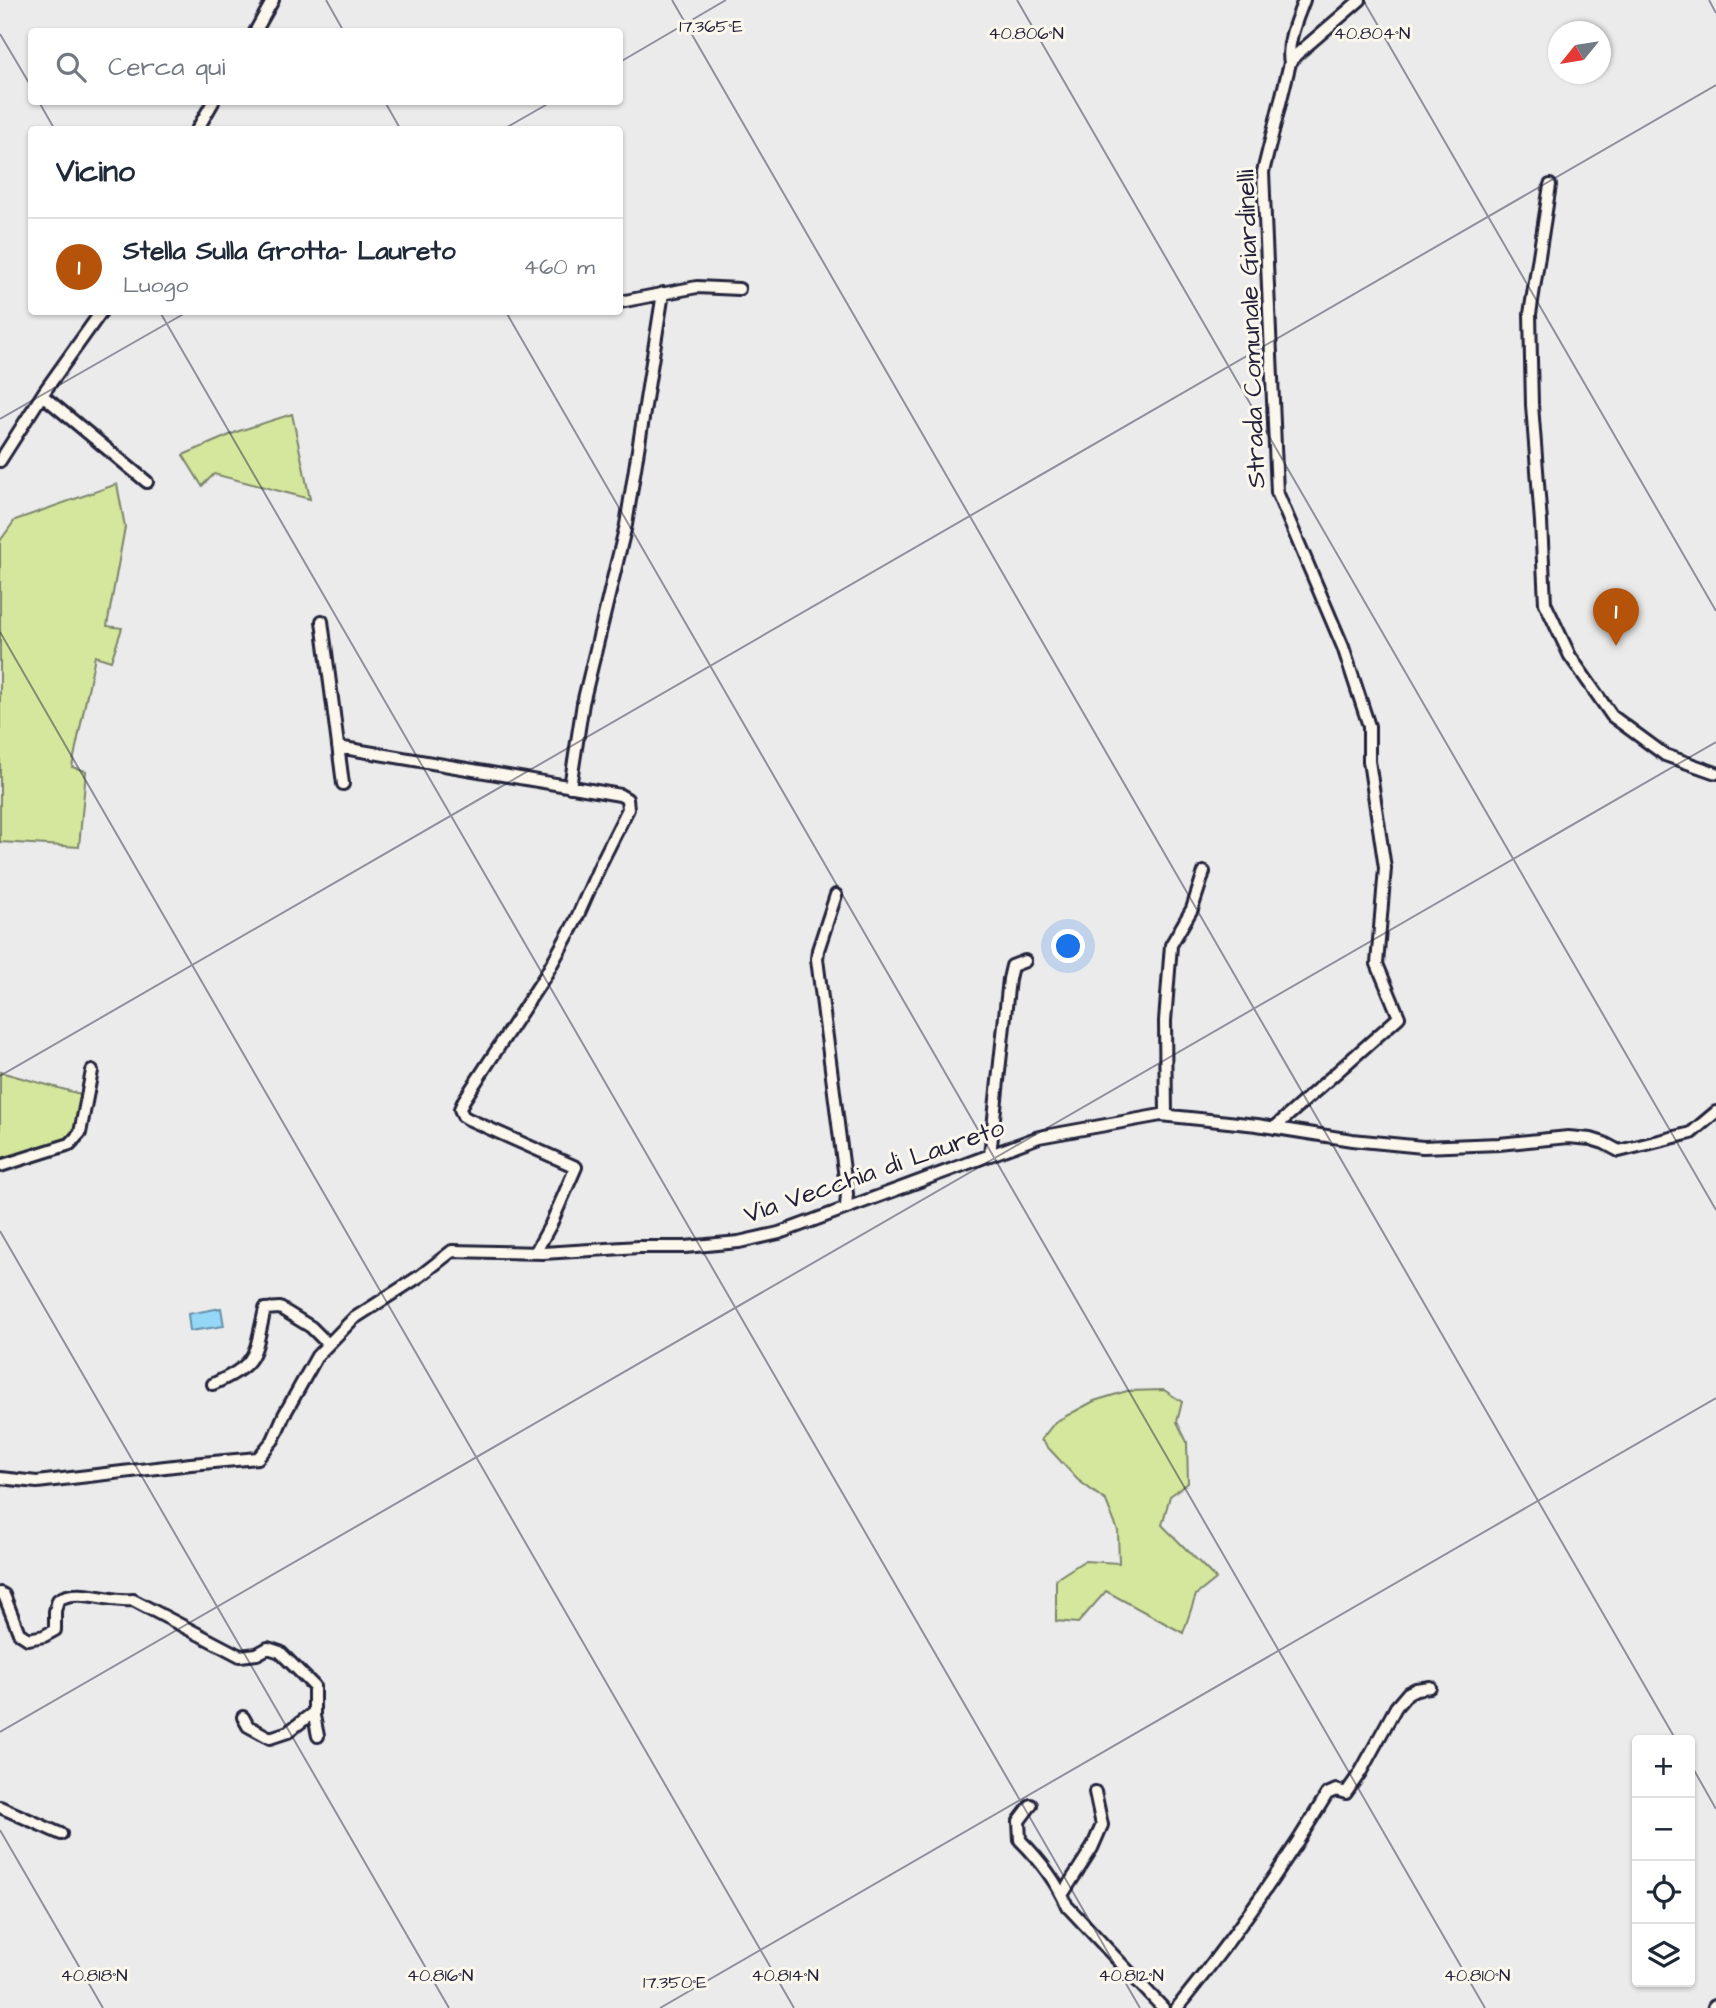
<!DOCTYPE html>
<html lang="it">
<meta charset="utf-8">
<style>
:root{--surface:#fff;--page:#f2f2f3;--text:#1f2937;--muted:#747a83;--line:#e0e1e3;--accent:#b45309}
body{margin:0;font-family:"Architects Daughter",sans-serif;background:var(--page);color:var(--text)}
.controls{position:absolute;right:21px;bottom:21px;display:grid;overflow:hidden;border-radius:7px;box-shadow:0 2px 5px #0004}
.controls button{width:63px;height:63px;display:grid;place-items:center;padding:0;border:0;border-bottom:2px solid var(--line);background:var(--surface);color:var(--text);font:35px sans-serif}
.compass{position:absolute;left:1548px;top:21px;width:63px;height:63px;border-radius:50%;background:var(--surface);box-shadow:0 2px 5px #0004;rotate:240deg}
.you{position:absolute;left:1069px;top:947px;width:24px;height:24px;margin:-18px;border:5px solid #fff;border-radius:50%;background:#1a73e8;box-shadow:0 0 0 10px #1a73e833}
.badge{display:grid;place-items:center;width:46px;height:46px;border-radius:50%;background:var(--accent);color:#fff;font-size:23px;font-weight:700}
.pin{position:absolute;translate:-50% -58px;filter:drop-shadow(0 2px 4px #0008)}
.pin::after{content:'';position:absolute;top:37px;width:24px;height:21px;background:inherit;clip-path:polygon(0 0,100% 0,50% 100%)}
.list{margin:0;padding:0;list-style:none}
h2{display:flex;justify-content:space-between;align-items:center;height:91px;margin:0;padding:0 28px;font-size:30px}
h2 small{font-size:23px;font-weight:400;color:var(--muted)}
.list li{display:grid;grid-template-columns:46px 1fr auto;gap:21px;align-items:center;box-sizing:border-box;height:98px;padding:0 28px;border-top:2px solid var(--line)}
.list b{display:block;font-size:26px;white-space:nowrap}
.list p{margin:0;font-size:23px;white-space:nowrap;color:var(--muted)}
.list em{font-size:23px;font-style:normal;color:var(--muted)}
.icon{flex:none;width:38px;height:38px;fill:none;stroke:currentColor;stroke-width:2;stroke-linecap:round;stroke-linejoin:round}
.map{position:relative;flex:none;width:1716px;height:2008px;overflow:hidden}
.search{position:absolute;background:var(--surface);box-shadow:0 2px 5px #0004;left:28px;top:28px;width:595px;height:77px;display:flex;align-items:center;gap:18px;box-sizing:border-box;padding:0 24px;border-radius:7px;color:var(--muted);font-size:26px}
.panel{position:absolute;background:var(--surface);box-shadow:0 2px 5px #0004;left:28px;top:126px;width:595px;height:189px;border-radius:7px}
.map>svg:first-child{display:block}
.green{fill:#d4e79c;stroke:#7b846c;stroke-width:2}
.water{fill:#94d7f6;stroke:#668fab;stroke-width:2}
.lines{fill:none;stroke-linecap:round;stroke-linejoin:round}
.minor-casing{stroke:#22223b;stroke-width:16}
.major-casing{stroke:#22223b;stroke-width:19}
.minor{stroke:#fbf7ec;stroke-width:10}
.major{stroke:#fbf7ec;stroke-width:14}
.ticks{fill:none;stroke:#22223b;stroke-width:2;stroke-opacity:0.45}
.labels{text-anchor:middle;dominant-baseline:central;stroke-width:6;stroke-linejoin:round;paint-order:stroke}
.street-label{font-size:26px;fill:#22223b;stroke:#fbf7ec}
.ticks-label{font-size:18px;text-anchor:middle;fill:#22223b;stroke:#fbf7ec;stroke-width:6;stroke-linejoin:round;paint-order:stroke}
</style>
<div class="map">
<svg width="1716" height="2008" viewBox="0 0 1716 2008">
<rect width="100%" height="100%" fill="#ebebec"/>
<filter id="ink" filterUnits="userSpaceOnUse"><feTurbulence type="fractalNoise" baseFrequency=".0143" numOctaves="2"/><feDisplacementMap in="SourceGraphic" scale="14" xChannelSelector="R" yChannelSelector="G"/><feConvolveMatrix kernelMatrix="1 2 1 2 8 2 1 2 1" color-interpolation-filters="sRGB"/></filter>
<g filter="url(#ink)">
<path class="green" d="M 292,414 L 310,499 L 214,474 L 202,486 L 183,455 L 239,431 Z
M 117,484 L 125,527 L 107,626 L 122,628 L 111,661 L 95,656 L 72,767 L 86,771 L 79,847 L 0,842 L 0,541 L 15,520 Z
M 0,1072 L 84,1095 L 78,1129 L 69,1139 L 0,1161 Z
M 1164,1390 L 1182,1402 L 1177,1422 L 1187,1442 L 1188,1483 L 1170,1496 L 1162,1525 L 1216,1579 L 1196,1595 L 1183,1633 L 1106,1591 L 1078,1623 L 1056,1621 L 1056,1579 L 1084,1561 L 1119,1563 L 1118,1531 L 1106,1501 L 1078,1480 L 1041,1440 L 1055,1422 L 1094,1401 L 1127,1391 Z"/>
<path class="water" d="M 221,1308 L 224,1326 L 190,1331 L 188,1314 Z"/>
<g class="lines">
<g class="minor-casing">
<path id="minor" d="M 255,32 L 273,0
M 1290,63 L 1296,55 L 1360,0
M 197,130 L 213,102
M 1550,185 L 1530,314 L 1532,405 L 1541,522 L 1545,603 L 1570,656 L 1612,716 L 1665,755 L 1716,773
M 620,302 L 697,287 L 739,289
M 42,395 L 147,482
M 0,461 L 44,392 L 101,312
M 322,621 L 343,784
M 338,747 L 620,795 L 627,799 L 628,809 L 602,861 L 574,924 L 545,976 L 464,1100 L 460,1109 L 463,1116 L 468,1119 L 576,1167 L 551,1224 L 535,1253
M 570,787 L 583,703 L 626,525 L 663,293
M 836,895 L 818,950 L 817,959 L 847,1194 L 846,1207
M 1166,1115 L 1165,1021 L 1171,945 L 1192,909 L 1204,872
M 1274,1128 L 1399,1017 L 1377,964 L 1385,868 L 1369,761 L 1369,726 L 1343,647 L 1277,492 L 1263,172 L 1290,63 C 1286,42 1297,19 1304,0
M 990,1155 L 1009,979 L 1012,966 L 1025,961
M 0,1166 L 70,1144 L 80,1133 L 92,1071
M 213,1384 C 259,1364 254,1355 265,1309 L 280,1308 L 311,1327 L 328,1344
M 0,1478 L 37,1482 L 191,1464 L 258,1458 L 273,1440 L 284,1415 L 317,1356 L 353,1319 L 420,1276 L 452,1251 L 543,1253 L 639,1247 L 685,1247 L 739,1242 L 779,1233 L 1039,1137 L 1161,1115 L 1257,1125 L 1352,1140 L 1423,1147 L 1499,1144 L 1568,1137 L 1591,1139 L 1604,1143 L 1619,1151 L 1691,1133 L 1716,1112
M 0,1593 L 4,1595 L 19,1633 L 28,1639 L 44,1636 L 55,1630 L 55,1611 L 58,1600 C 78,1587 110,1603 133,1600 L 240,1656 L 257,1654 L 268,1648 L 280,1652 L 314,1686 L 314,1716 L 318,1736
M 243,1717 L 248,1726 L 270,1738 L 288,1732 L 314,1712
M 1031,1805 L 1019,1821 L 1020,1840 C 1040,1860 1056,1880 1067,1906 L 1163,2008
M 0,1807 L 61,1834
M 1062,1895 L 1092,1848 L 1102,1825 L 1095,1792
M 1177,2008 C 1232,1940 1282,1869 1327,1794 L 1336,1790 L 1346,1793 L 1360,1773 L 1396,1707 L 1408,1693 L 1416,1689 L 1430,1687"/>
</g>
<g class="major-casing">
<path id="major" d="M 1715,2008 L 1716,2007"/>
</g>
<use href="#minor" class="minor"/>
<use href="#major" class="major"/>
</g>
</g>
<path class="ticks" d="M 326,0 L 344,32M 672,0 L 1676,1740M 1017,0 L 1716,1210M 1363,0 L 1716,611M 1709,0 L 1716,13M 0,34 L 32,88M 620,62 L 726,0M 39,102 L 55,130M 385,102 L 401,130M 502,130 L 551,102M 160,312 L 1140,2008M 506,312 L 1485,2008M 0,419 L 187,312M 0,632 L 794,2008M 0,1076 L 1716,85M 0,1231 L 449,2008M 0,1732 L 1716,742M 1690,1763 L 1716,1809M 0,1830 L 103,2008M 660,2008 L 1716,1398"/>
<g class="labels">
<g class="street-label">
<text transform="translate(1251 329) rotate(-92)">Strada Comunale Giardinelli</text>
<text transform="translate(874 1171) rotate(-19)">Via Vecchia di Laureto</text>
</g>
</g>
<g class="ticks-label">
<text x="711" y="32">17.365°E</text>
<text x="1026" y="39">40.806°N</text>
<text x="1372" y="39">40.804°N</text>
<text x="94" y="1981">40.818°N</text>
<text x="440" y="1981">40.816°N</text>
<text x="785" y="1981">40.814°N</text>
<text x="1131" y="1981">40.812°N</text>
<text x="1477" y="1981">40.810°N</text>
<text x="675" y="1988">17.350°E</text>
</g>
</svg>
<div class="controls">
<button>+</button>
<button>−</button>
<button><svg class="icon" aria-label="locate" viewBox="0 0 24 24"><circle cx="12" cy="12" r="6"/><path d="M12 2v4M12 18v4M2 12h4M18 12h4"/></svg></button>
<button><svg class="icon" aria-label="layers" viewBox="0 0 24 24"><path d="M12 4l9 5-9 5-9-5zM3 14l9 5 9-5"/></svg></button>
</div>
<svg class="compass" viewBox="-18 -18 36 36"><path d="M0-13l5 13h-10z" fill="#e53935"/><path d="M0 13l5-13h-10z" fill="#747a83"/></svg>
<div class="you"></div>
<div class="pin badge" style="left:1616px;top:646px">1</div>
<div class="search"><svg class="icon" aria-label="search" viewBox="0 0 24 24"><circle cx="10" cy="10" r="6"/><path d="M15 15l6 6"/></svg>Cerca qui</div>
<section class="panel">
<h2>Vicino<small></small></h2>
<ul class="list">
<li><span class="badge">1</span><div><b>Stella Sulla Grotta- Laureto</b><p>Luogo</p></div><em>460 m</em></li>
</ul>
</section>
</div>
